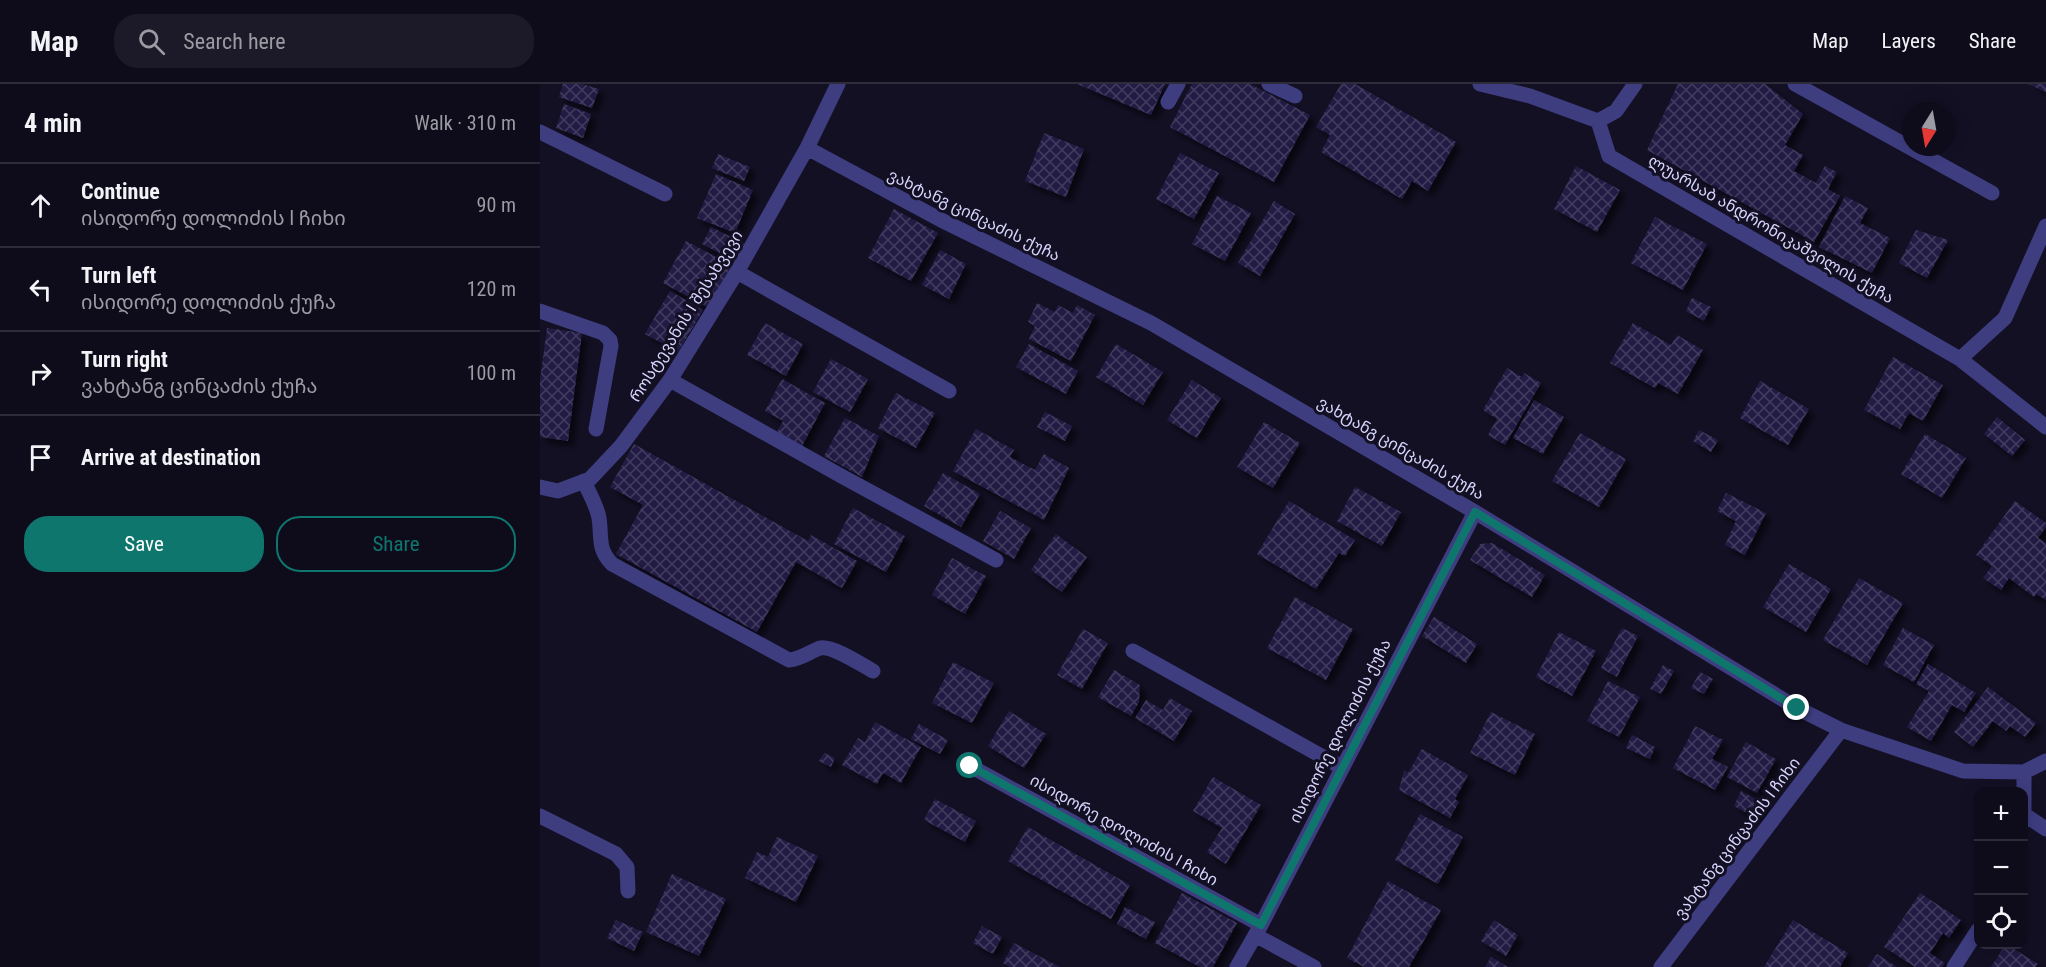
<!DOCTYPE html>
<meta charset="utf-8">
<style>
:root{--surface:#0e0c1b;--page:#1c1a28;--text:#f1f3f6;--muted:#9b9ba3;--line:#2e2c3a;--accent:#0f766e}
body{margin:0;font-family:"Roboto Condensed","Noto Sans Georgian",sans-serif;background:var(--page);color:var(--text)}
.controls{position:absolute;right:18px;bottom:18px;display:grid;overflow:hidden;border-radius:12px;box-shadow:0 3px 15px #0003}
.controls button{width:54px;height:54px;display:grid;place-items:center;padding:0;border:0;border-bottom:2px solid var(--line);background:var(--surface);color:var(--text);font:30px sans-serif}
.compass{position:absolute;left:1362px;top:18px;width:54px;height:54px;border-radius:50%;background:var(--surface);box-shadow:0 3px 15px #0003;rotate:191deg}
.stop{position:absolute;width:18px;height:18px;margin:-14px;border:4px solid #0f766e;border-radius:50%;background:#fff}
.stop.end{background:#0f766e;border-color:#fff;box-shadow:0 2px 6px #0008}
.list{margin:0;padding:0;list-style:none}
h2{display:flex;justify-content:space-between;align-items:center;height:78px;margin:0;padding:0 24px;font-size:26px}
h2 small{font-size:20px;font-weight:400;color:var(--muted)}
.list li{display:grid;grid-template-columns:39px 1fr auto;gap:18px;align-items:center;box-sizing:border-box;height:84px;padding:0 24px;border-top:2px solid var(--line)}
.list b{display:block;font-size:22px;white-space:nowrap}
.list p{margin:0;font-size:20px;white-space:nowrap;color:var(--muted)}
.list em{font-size:20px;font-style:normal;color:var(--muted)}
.actions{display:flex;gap:12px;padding:18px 24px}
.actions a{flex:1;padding:14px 0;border:2px solid var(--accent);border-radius:24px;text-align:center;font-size:21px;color:var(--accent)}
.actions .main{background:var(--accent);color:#fff}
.icon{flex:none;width:33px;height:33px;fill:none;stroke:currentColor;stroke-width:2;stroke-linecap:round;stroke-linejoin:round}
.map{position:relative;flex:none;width:1506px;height:883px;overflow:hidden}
header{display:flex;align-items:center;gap:36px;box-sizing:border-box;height:84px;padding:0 30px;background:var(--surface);border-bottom:2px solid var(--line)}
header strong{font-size:28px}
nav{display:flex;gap:33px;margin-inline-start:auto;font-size:21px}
.search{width:420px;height:54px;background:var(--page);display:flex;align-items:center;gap:15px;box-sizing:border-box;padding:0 21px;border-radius:24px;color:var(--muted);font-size:22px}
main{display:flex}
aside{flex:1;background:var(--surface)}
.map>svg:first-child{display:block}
.building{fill:url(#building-cross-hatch);filter:url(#shadow)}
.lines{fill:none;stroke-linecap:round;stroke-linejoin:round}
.minor{stroke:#3e3d80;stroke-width:15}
.route{stroke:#0f766e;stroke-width:8}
.labels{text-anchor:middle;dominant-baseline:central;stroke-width:6;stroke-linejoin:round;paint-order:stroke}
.street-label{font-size:16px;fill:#d8d5fd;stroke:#131024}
</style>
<header>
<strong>Map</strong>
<div class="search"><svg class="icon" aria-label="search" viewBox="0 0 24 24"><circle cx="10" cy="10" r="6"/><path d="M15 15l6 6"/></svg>Search here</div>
<nav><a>Map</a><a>Layers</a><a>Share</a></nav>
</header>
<main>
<aside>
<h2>4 min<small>Walk · 310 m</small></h2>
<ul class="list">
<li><svg class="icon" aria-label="ahead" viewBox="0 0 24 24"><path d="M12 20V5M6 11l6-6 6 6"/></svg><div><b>Continue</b><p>ისიდორე დოლიძის I ჩიხი</p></div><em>90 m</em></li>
<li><svg class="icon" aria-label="left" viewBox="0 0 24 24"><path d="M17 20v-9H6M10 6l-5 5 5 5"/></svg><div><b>Turn left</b><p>ისიდორე დოლიძის ქუჩა</p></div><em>120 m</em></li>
<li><svg class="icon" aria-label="right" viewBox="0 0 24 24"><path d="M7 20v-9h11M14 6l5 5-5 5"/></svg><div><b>Turn right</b><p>ვახტანგ ცინცაძის ქუჩა</p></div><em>100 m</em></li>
<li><svg class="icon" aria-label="arrive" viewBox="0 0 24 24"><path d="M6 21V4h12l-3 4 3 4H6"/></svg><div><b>Arrive at destination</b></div></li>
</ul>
<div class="actions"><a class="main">Save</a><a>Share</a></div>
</aside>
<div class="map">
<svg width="1506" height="883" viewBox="0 0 1506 883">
<defs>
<pattern id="building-cross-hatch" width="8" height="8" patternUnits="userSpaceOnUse" patternTransform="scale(1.5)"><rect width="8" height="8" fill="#241d44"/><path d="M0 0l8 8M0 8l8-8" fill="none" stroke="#433d60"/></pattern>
<filter id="shadow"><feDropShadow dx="5.5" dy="5.5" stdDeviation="3" flood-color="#0009"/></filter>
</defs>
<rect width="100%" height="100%" fill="#131024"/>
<path class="building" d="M 23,0 L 42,0 L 59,5 L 52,24 L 19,13 Z
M 537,0 L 625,0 L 611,31 Z
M 652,0 L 710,0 L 770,31 L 734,98 L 630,43 Z
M 801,0 L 815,0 L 916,58 L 888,107 L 872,97 L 862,115 L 781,68 L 790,51 L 776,43 Z
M 1138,0 L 1225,0 L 1263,30 L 1245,61 L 1263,71 L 1254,87 L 1276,99 L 1285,82 L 1297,88 L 1288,105 L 1300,112 L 1274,158 L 1107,66 Z
M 1488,0 L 1506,0 L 1506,8 Z
M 24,20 L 51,30 L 43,54 L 16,44 Z
M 504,49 L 544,65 L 526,113 L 485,97 Z
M 640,69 L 679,89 L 654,135 L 616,115 Z
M 178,70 L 210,83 L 204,97 L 172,84 Z
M 1036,82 L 1080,106 L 1057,148 L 1014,125 Z
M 176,90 L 213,106 L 195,149 L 157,134 Z
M 677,112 L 711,129 L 685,177 L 652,160 Z
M 1305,112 L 1328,124 L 1320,139 L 1350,154 L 1332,189 L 1279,163 Z
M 734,117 L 755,130 L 720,192 L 698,179 Z
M 354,125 L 398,149 L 371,197 L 328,174 Z
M 1115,133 L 1167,160 L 1143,206 L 1091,179 Z
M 171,143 L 207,161 L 197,178 L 162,160 Z
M 1376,146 L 1408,156 L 1387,194 L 1359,179 Z
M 146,157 L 193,182 L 169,224 L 123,199 Z
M 400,166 L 426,180 L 409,215 L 382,201 Z
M 130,207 L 163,226 L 138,268 L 105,250 Z
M 1152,214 L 1171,223 L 1164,237 L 1146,227 Z
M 497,219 L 515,228 L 518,221 L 533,229 L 537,221 L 555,231 L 531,277 L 489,255 L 495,242 L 488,238 Z
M 225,239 L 263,260 L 246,292 L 207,271 Z
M 1093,239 L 1131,261 L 1137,251 L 1163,266 L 1138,310 L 1118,299 L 1115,304 L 1070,279 Z
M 7,244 L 42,249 L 28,357 L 0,353 L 0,296 Z
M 489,260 L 538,287 L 526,310 L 476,283 Z
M 576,260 L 623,288 L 603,321 L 556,293 Z
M 1353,273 L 1403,301 L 1383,337 L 1369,329 L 1360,345 L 1324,326 Z
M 291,275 L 328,295 L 310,328 L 273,308 Z
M 967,284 L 982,293 L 984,289 L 1001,299 L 965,361 L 948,351 L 957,335 L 943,326 Z
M 242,295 L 285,319 L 262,362 L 237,348 L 243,337 L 225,327 Z
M 652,296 L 681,314 L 657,354 L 627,336 Z
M 1220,297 L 1269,325 L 1248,361 L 1200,334 Z
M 356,309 L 395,329 L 376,364 L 338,344 Z
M 994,316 L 1024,333 L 1003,370 L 973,354 Z
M 505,328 L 532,342 L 525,357 L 497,343 Z
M 1457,333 L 1485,356 L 1472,372 L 1444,350 Z
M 305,334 L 339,352 L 322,393 L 284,372 Z
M 724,338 L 760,359 L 733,404 L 697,383 Z
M 436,345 L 474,366 L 470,373 L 495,386 L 504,370 L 529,384 L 504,436 L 413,387 Z
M 1159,346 L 1178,356 L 1171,368 L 1153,357 Z
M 1040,349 L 1086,375 L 1059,423 L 1012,397 Z
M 1385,350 L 1426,374 L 1402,414 L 1361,390 Z
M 94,360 L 268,457 L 271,451 L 317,477 L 302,504 L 256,478 L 217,548 L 76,470 L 103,421 L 70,403 Z
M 403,389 L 440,410 L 421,443 L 384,422 Z
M 815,403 L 861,428 L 842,462 L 797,437 Z
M 1186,409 L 1226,429 L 1205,471 L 1185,461 L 1196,437 L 1177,427 Z
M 749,417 L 815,456 L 805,472 L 799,469 L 776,505 L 717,470 Z
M 1475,417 L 1506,439 L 1506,443 L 1498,454 L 1506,459 L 1506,516 L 1496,510 L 1494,513 L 1469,494 L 1461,506 L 1443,494 L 1452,482 L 1436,471 Z
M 313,424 L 365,452 L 346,488 L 294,460 Z
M 460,427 L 491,444 L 474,475 L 443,457 Z
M 516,450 L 547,473 L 522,508 L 491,486 Z
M 952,459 L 1005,491 L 992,513 L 930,476 L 940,460 Z
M 412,474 L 446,492 L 425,530 L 392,511 Z
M 1249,480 L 1291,505 L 1266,548 L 1223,523 Z
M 1319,494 L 1363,519 L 1327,581 L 1283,556 Z
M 755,513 L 813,545 L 786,596 L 727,564 Z
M 894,533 L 937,560 L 926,579 L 882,552 Z
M 1082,544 L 1098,552 L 1077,593 L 1061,584 Z
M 1363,544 L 1394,561 L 1374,598 L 1343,581 Z
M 543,545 L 568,559 L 542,605 L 517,591 Z
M 1019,548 L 1056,567 L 1032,612 L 996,593 Z
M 413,578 L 454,599 L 432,639 L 392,619 Z
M 1388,580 L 1436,609 L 1424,628 L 1412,621 L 1391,657 L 1367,643 L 1389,607 L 1376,600 Z
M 1123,581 L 1134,587 L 1121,610 L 1110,605 Z
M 574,586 L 600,601 L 599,618 L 591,632 L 558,613 Z
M 1160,588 L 1173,595 L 1164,610 L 1151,604 Z
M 1068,597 L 1100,613 L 1079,653 L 1047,637 Z
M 1448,603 L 1496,639 L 1485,653 L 1470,642 L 1466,647 L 1453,637 L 1433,663 L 1414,648 Z
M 630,614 L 652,627 L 634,657 L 595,634 L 606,616 L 623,626 Z
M 469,627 L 506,650 L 484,684 L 448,662 Z
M 951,628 L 995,650 L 975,691 L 930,669 Z
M 335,638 L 381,663 L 361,699 L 343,689 L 337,700 L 302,681 L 318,654 L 325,658 Z
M 379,640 L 408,656 L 400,670 L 371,655 Z
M 1155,642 L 1183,656 L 1172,675 L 1188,683 L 1175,706 L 1133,684 Z
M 1092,651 L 1115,663 L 1110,675 L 1086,664 Z
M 1206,658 L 1236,675 L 1217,709 L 1187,693 Z
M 882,665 L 928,691 L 915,715 L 919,718 L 910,734 L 859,706 L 864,686 L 868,689 Z
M 284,669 L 295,674 L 291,683 L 279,677 Z
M 673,693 L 721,721 L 686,780 L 667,768 L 682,744 L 653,727 Z
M 1201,707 L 1223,719 L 1216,734 L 1194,722 Z
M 395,715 L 436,737 L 425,758 L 384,736 Z
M 880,730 L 923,753 L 898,800 L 855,776 Z
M 488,743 L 590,801 L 571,835 L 468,777 Z
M 237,753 L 278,772 L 256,818 L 205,794 L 217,768 L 228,773 Z
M 132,790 L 186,815 L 159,872 L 106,848 Z
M 848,797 L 901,826 L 869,883 L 824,883 L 807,874 Z
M 642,809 L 697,839 L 673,883 L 660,883 L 615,859 Z
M 1380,809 L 1421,836 L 1409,854 L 1403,849 L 1390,869 L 1405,879 L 1402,883 L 1375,883 L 1344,863 Z
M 585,823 L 615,838 L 606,855 L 577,840 Z
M 76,836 L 103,848 L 94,867 L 67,854 Z
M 954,836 L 978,851 L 966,872 L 941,857 Z
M 1253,836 L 1308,869 L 1300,883 L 1224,883 Z
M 442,842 L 462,853 L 453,870 L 433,859 Z
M 474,859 L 520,883 L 470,883 L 463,879 Z
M 1466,860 L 1498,880 L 1496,883 L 1451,883 Z
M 1337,870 L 1357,883 L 1328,883 Z
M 951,873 L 968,883 L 945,883 Z"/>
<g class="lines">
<path class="minor" d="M 298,0 L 267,64 L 401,136 L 611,239 L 935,428 L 1257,624 L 1301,646 L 1423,687 L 1484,688 L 1506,677
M 729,0 L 755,12
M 940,0 L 990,12 L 1058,37 L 1069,72 L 1420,275 L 1506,343
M 1255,0 L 1452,109
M 628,18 L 638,0
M 1058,37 L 1076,27 L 1095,0
M 0,48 L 125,110
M 197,188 L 409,307
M 0,227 L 63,249 L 70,256 L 71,262 L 56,345
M 1420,275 L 1465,234 L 1506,142
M 130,296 L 305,394 L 456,476
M 44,397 C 49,409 57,422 59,434 C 62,453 57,465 72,480 L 249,576 C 261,575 269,568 280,564 C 292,561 322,581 333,587
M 0,403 L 18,407 L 50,395 L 81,362 L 130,296 L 197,188 L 267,64
M 593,567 L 801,683
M 430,682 L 721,841
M 1485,731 L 1506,745
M 0,732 L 76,770 L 87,783 L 88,807
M 1484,736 L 1484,688
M 715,851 L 774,883
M 697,883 L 721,841 L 935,428
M 1121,883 L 1301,646
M 1414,883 L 1438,846"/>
</g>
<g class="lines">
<path class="route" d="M 430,682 L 721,841 L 935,428 L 1257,624"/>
</g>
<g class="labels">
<g class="street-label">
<text transform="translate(434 131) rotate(26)">ვახტანგ ცინცაძის ქუჩა</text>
<text transform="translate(1231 145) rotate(30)">ლუარსაბ ანდრონიკაშვილის ქუჩა</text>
<text transform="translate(146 232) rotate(-58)">როსტევანის I შესახვევი</text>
<text transform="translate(861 364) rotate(30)">ვახტანგ ცინცაძის ქუჩა</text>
<text transform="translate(800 647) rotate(-63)">ისიდორე დოლიძის ქუჩა</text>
<text transform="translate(584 746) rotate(29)">ისიდორე დოლიძის I ჩიხი</text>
<text transform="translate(1197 754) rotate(-53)">ვახტანგ ცინცაძის I ჩიხი</text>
</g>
</g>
</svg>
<div class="controls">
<button>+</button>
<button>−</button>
<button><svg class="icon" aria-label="locate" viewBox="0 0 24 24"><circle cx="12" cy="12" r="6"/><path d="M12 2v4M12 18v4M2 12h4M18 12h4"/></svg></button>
</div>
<svg class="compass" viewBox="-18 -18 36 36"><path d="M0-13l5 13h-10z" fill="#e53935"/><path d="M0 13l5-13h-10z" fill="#9b9ba3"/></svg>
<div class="stop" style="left:430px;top:682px"></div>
<div class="stop end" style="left:1257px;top:624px"></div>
</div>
</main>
